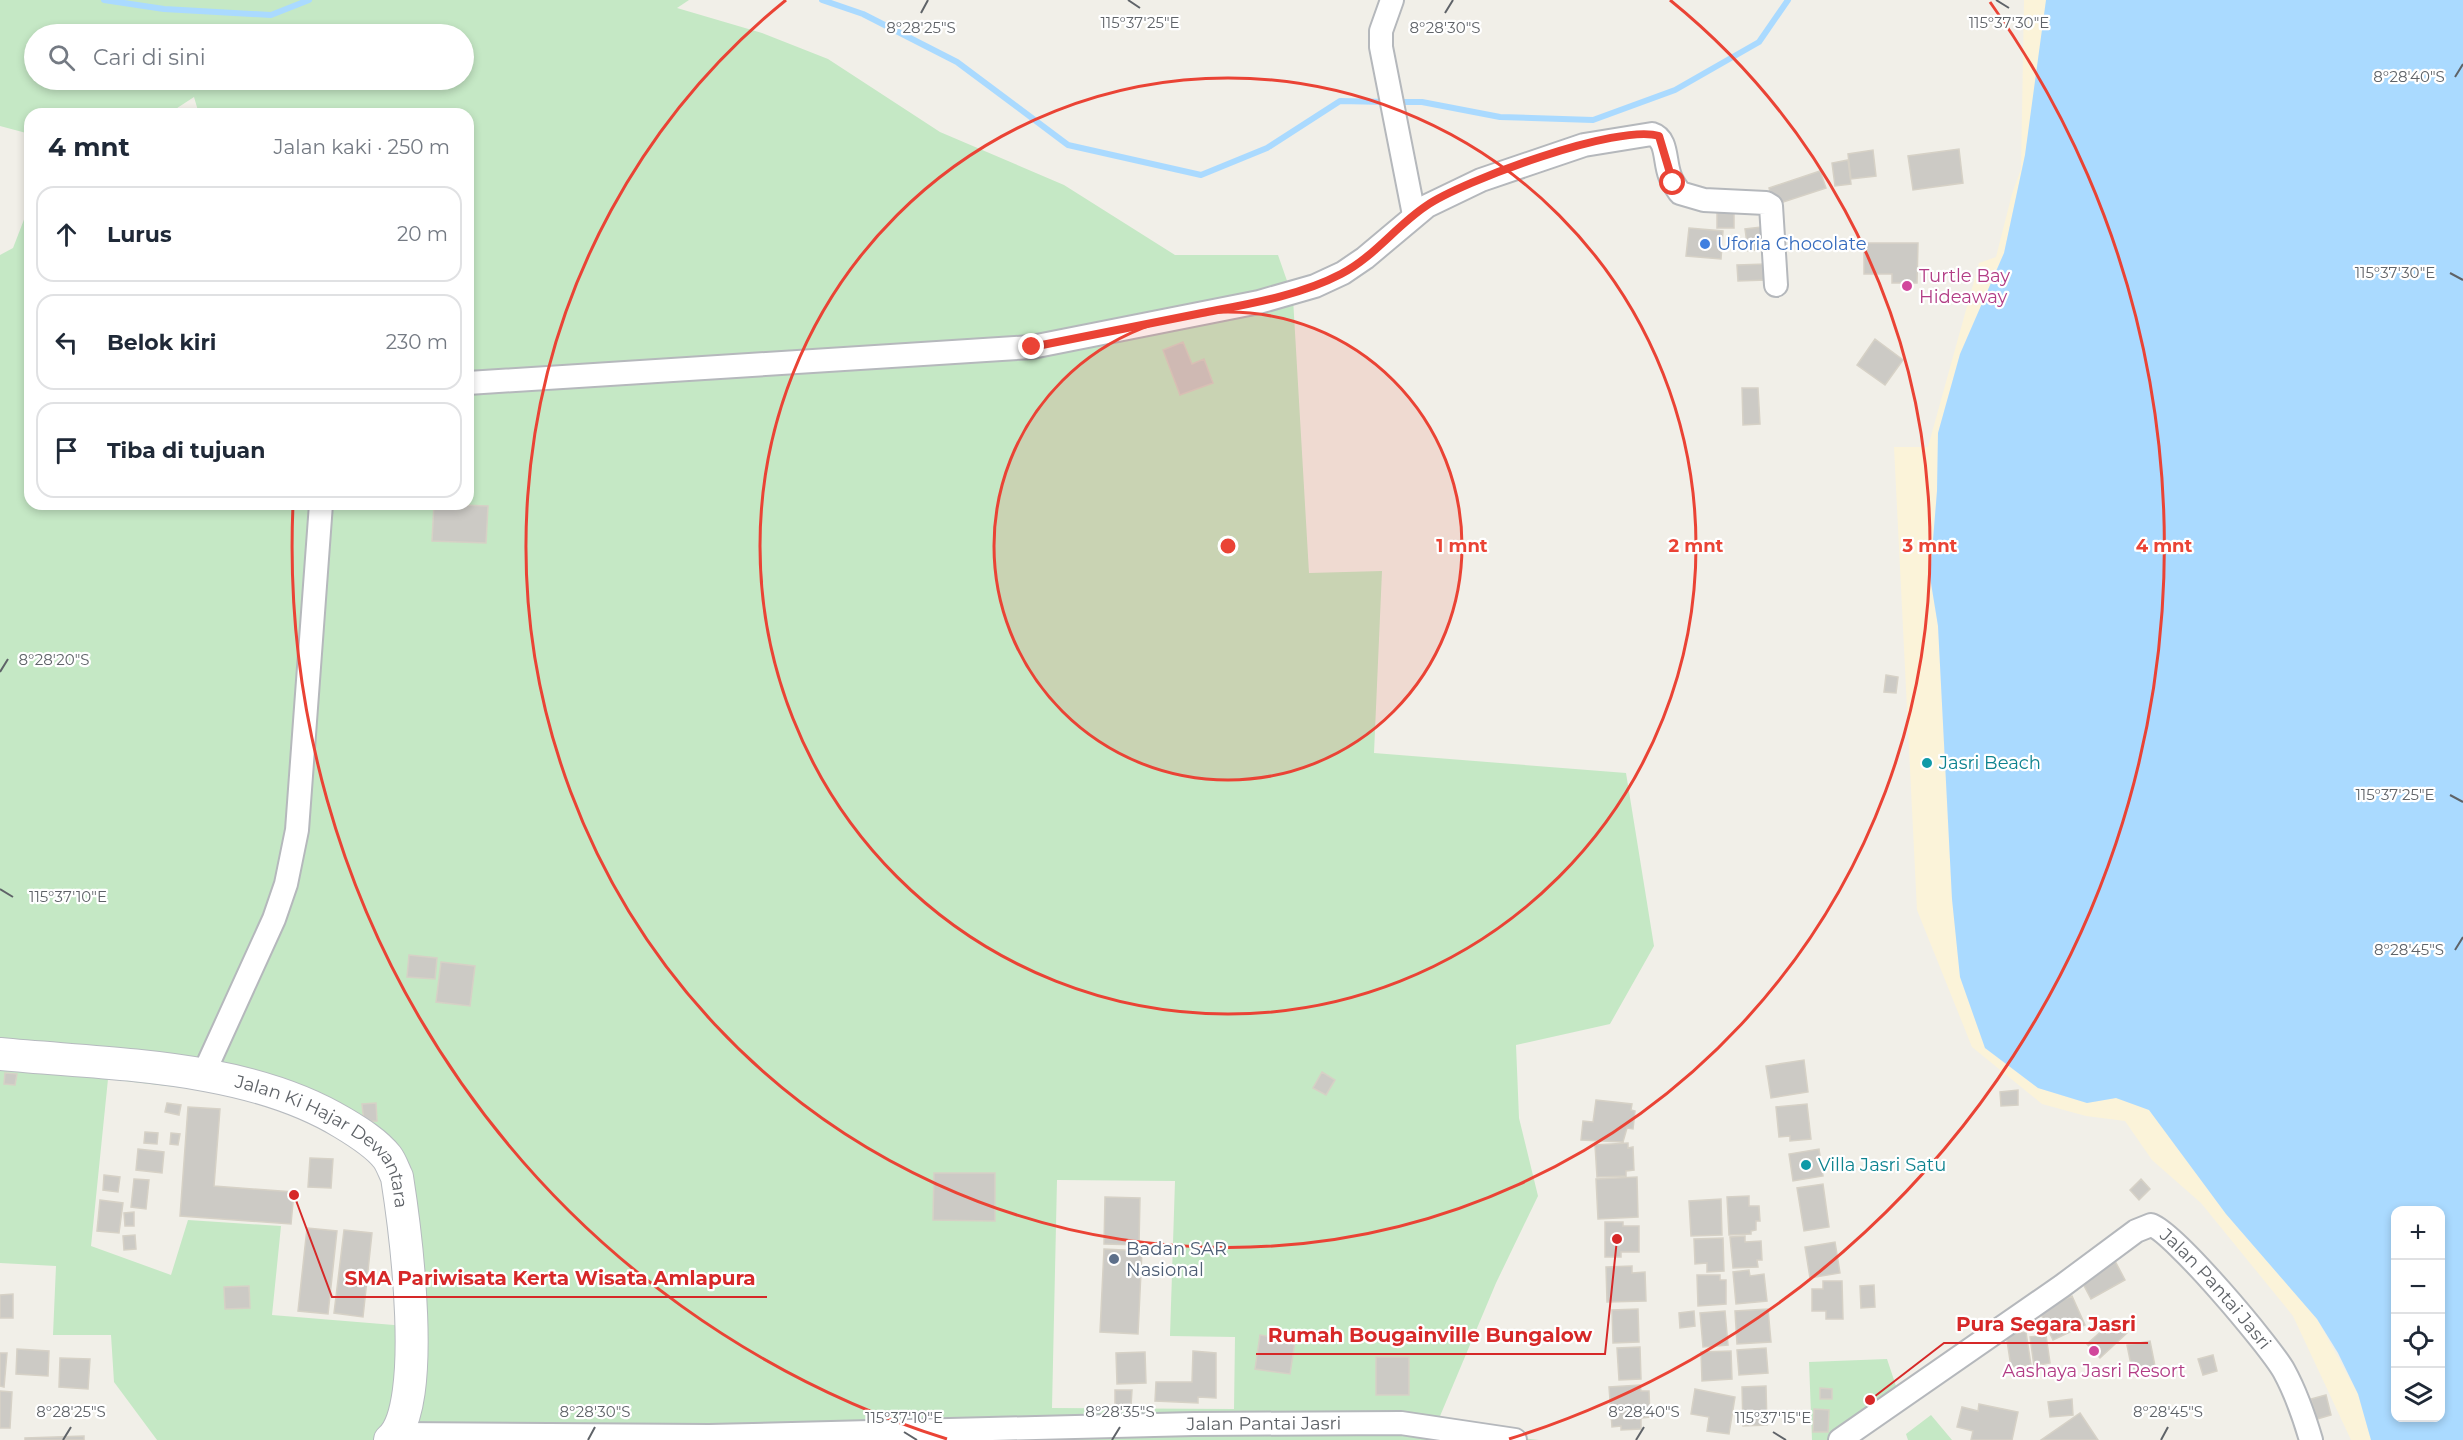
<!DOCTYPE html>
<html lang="id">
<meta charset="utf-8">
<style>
:root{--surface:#fff;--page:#f6f6f7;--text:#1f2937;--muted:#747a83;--line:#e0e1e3}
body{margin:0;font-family:Montserrat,sans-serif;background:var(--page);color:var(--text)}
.controls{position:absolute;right:18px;bottom:18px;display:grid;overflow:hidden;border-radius:12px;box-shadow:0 3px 9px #0003}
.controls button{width:54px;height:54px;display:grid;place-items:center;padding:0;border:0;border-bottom:2px solid var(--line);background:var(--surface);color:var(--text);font:30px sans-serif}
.stop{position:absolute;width:18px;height:18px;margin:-14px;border:4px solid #ea4335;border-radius:50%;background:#fff}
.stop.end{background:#ea4335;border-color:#fff;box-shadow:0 2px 6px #0008}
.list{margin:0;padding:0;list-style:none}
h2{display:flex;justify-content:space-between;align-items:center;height:78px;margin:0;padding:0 24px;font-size:26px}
h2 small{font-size:20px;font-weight:400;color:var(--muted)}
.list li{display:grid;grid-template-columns:39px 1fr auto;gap:18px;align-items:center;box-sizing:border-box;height:96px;margin:0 12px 12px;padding:0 12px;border:2px solid var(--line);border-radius:18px}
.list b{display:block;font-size:22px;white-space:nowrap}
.list em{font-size:20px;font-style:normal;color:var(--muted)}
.icon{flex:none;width:33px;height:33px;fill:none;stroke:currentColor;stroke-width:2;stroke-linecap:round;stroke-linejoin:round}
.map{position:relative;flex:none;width:2463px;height:1440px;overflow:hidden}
.search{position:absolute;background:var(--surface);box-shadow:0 3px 9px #0003;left:24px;top:24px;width:450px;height:66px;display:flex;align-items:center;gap:15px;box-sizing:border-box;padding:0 21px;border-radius:33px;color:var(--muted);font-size:22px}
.panel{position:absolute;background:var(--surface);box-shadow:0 3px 9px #0003;left:24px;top:108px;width:450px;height:402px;border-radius:18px}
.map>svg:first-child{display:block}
.green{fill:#c5e8c5;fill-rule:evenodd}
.sand{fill:#fbf3d9}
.water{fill:#aadaff;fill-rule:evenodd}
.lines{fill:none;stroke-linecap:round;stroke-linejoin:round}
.stream{stroke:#aadaff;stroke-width:6}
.building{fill:#cccac5;stroke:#d6d1c6;stroke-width:1.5}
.street-casing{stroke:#b5b8bc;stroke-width:26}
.secondary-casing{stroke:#b6babf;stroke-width:34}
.street{stroke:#fff;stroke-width:22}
.secondary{stroke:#fff;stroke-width:32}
.route{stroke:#ea4335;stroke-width:8}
.ticks{fill:none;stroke:#5f6368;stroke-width:2}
.ring{fill:none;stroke:#ea4335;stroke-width:3}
.shop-dot{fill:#3f7fe0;stroke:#fff;stroke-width:2}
.hotel-dot{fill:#d1479c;stroke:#fff;stroke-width:2}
.culture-dot{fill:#0f9aa8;stroke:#fff;stroke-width:2}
.service-dot{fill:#5c6f8a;stroke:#fff;stroke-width:2}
.labels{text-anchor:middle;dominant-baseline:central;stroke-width:4.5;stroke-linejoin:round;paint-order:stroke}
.shop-label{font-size:18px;fill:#366cbe;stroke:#fff;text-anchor:start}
.hotel-label{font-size:18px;fill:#b23c85;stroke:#fff;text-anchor:start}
.culture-label{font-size:18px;fill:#0d838f;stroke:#fff;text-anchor:start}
.street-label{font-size:18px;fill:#5f6368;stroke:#fff}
.service-label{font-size:18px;fill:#4e5e75;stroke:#fff;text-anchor:start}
.ticks-label{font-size:15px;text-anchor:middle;fill:#5f6368;stroke:#fff;stroke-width:4.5;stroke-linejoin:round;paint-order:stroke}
.centre{fill:#ea4335;stroke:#fff;stroke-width:3}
.ring-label{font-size:18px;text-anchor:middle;font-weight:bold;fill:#ea4335;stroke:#fff;stroke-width:4.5;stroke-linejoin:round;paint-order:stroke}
.leader{fill:none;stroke:#d62828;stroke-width:2}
.callout-dot{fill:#d62828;stroke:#fff;stroke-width:2}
.callout-label{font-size:20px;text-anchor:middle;font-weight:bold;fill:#d62828;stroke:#fff;stroke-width:4.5;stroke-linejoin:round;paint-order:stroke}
</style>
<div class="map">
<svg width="2463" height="1440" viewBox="0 0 2463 1440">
<rect width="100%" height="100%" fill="#f1efe8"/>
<path class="green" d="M 0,0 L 689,0 L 677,8 L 762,33 L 828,59 L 940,132 L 1064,185 L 1175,255 L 1278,255 L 1293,298 L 1309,573 L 1382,571 L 1374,753 L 1626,773 L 1654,946 L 1610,1024 L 1516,1045 L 1519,1118 L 1538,1196 L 1496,1283 L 1435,1428 L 1539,1440 L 157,1440 L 114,1382 L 111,1335 L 53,1335 L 56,1266 L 0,1263 L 0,255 L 13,248 L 30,204 L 30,504 L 468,504 L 468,114 L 199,114 L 194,97 L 168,114 L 30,114 L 30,134 L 0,126 ZM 34,34 L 464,34 L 464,80 L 34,80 ZM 108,1079 L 201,1090 L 283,1107 L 382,1152 L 406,1326 L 272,1315 L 281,1226 L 188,1220 L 171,1275 L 91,1246 ZM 1057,1180 L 1175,1181 L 1170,1336 L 1235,1337 L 1234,1409 L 1052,1408 Z
M 1887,1359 L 1896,1386 L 1827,1440 L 1812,1440 L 1809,1362 Z
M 1931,1415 L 1952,1440 L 1908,1440 L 1906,1434 Z"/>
<path class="sand" d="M 2024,0 L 2046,0 L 2046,6 L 2025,155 L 2004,253 L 1960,354 L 1938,433 L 1937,491 L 1930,577 L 1938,626 L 1952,899 L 1960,977 L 1985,1048 L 2038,1088 L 2087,1103 L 2116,1098 L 2149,1110 L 2226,1214 L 2317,1319 L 2358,1394 L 2371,1440 L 2351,1440 L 2293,1316 L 2201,1203 L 2152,1160 L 2125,1121 L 2086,1116 L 2042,1104 L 1972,1047 L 1917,910 L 1894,447 L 1928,447 L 1979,263 L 1996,257 L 2012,194 L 2021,169 Z"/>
<path class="water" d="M 2046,0 L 2463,0 L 2463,1440 L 2371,1440 L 2358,1394 L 2338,1353 L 2317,1319 L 2226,1214 L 2149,1110 L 2116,1098 L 2087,1103 L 2038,1088 L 1985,1048 L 1960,977 L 1952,899 L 1938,626 L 1930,577 L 1937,491 L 1938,433 L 1960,354 L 2004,253 L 2025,155 ZM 2396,1210 L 2440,1210 L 2440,1418 L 2396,1418 Z"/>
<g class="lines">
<path class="stream" d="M 104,0 L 164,9 L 271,15 L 309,0
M 822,0 L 863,14 L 957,62 L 1068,145 L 1201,175 L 1267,148 L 1340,101 L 1388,102
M 1398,102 L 1422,102 L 1500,117 L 1593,120 L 1675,90 L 1759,42 L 1788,0"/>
</g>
<path class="building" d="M 1959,149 L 1963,183 L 1913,190 L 1908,156 Z
M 1873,150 L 1876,176 L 1851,179 L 1848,154 Z
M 1848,160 L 1851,184 L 1835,186 L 1832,163 Z
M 1820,171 L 1826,188 L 1774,205 L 1769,188 Z
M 1717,208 L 1734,208 L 1734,228 L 1717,228 Z
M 1761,227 L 1764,249 L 1748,251 L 1745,229 Z
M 1689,228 L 1723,231 L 1721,259 L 1686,256 Z
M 1864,243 L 1918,243 L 1917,283 L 1892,283 L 1892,274 L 1864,274 Z
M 1766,264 L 1766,280 L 1738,281 L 1737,265 Z
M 1875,339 L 1903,360 L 1885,385 L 1857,365 Z
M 1183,342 L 1192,364 L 1204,359 L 1213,383 L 1180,395 L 1163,350 Z
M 1742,388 L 1758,388 L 1760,424 L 1743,425 Z
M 434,504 L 488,506 L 486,543 L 432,541 Z
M 1886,675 L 1898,677 L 1896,693 L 1884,692 Z
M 409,955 L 437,958 L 435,979 L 407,977 Z
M 441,962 L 475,966 L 470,1006 L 436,1002 Z
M 1804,1060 L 1808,1092 L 1771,1098 L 1766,1066 Z
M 1322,1072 L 1335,1080 L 1326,1095 L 1313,1088 Z
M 5,1073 L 17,1074 L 15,1085 L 4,1084 Z
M 2018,1090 L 2018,1105 L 2001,1106 L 2000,1092 Z
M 1596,1100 L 1632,1104 L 1631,1110 L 1635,1111 L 1633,1129 L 1627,1128 L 1623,1142 L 1581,1140 L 1583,1121 L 1593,1122 Z
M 167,1103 L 181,1105 L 179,1115 L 165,1112 Z
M 376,1103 L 377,1121 L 364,1122 L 362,1104 Z
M 1807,1104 L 1811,1139 L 1790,1141 L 1790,1136 L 1779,1137 L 1776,1107 Z
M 188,1107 L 220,1109 L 214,1186 L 294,1192 L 291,1224 L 180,1216 Z
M 145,1132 L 158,1133 L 157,1144 L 144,1143 Z
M 171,1133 L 180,1134 L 178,1145 L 170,1144 Z
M 1628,1143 L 1628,1148 L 1633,1147 L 1634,1170 L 1626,1171 L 1626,1176 L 1597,1177 L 1595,1145 Z
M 138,1149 L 164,1152 L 162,1173 L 136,1170 Z
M 1819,1149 L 1823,1176 L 1793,1181 L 1789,1154 Z
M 310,1158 L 333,1159 L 331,1188 L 308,1187 Z
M 934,1173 L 995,1173 L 995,1221 L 933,1220 Z
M 104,1175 L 120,1177 L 118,1192 L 103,1190 Z
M 1637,1177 L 1638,1217 L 1598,1219 L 1596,1179 Z
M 134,1179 L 149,1180 L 146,1209 L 131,1207 Z
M 2141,1179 L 2150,1189 L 2139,1200 L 2130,1190 Z
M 1823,1184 L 1829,1227 L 1804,1231 L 1797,1188 Z
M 1749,1196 L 1749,1206 L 1759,1206 L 1760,1221 L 1756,1221 L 1756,1230 L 1751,1231 L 1751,1234 L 1729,1235 L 1727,1197 Z
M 1105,1197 L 1140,1198 L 1139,1245 L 1104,1244 Z
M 1721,1199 L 1722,1235 L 1691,1236 L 1689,1201 Z
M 100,1200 L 123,1203 L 119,1233 L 97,1231 Z
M 134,1212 L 134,1226 L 125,1226 L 124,1213 Z
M 1605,1222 L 1623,1222 L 1623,1226 L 1639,1226 L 1639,1252 L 1621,1252 L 1621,1257 L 1605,1257 Z
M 307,1228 L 337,1231 L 328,1314 L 298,1311 Z
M 344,1230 L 372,1233 L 363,1317 L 334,1313 Z
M 135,1235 L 136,1249 L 124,1250 L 123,1236 Z
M 1745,1236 L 1745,1242 L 1761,1241 L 1762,1260 L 1757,1260 L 1758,1267 L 1733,1268 L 1730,1237 Z
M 1723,1238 L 1724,1271 L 1707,1272 L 1707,1263 L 1695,1264 L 1694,1239 Z
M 1835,1242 L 1840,1273 L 1810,1278 L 1805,1247 Z
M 1104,1249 L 1142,1251 L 1138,1334 L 1100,1332 Z
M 2114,1259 L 2125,1280 L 2091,1299 L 2080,1278 Z
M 1632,1266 L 1632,1273 L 1645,1272 L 1646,1301 L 1607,1302 L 1606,1267 Z
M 1749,1270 L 1750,1276 L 1764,1274 L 1767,1301 L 1736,1304 L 1733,1272 Z
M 1697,1275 L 1720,1275 L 1720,1280 L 1726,1280 L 1726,1304 L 1698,1306 Z
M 1823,1281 L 1842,1281 L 1843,1319 L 1826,1319 L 1826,1311 L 1812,1311 L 1812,1289 L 1823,1289 Z
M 1874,1285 L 1875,1307 L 1861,1308 L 1860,1286 Z
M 249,1286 L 250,1308 L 225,1309 L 224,1287 Z
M 13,1294 L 13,1318 L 0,1318 L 0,1295 Z
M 2072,1296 L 2085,1325 L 2053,1340 L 2039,1310 Z
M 1638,1309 L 1639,1342 L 1613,1343 L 1612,1310 Z
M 1768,1309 L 1771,1342 L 1737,1344 L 1735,1311 Z
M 1694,1311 L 1695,1326 L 1680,1328 L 1679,1313 Z
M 1725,1311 L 1728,1345 L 1703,1347 L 1700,1313 Z
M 2115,1319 L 2127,1333 L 2100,1358 L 2087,1344 Z
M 2026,1332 L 2031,1365 L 2011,1367 L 2006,1334 Z
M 1260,1335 L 1295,1341 L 1290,1374 L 1255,1369 Z
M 2046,1335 L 2050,1363 L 2034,1366 L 2030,1337 Z
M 2150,1341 L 2155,1366 L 2132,1370 L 2127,1345 Z
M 1640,1347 L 1641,1379 L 1619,1380 L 1617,1348 Z
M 1766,1348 L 1768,1373 L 1739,1375 L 1737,1350 Z
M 17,1349 L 49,1351 L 48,1376 L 16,1374 Z
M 1193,1351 L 1216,1353 L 1216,1398 L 1198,1397 L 1198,1403 L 1155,1401 L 1156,1382 L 1192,1382 Z
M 1731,1351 L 1732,1379 L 1702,1381 L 1701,1352 Z
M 1145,1352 L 1146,1383 L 1117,1384 L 1116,1353 Z
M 0,1353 L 7,1353 L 4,1387 L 0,1386 Z
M 2213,1355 L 2217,1371 L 2203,1375 L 2198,1359 Z
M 1376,1357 L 1409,1357 L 1409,1395 L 1376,1395 Z
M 60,1358 L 90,1359 L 88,1389 L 59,1387 Z
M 1640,1385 L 1641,1391 L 1649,1391 L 1650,1417 L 1641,1418 L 1641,1429 L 1621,1430 L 1621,1426 L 1612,1427 L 1609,1387 Z
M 1766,1386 L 1767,1425 L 1743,1426 L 1742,1387 Z
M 1820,1388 L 1832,1389 L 1832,1399 L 1820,1399 Z
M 1695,1389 L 1735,1397 L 1729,1434 L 1707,1431 L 1709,1417 L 1691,1414 Z
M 1115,1390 L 1132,1390 L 1131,1406 L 1115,1405 Z
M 0,1391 L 12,1392 L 10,1428 L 0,1428 Z
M 2326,1395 L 2331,1415 L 2317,1419 L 2311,1399 Z
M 2072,1399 L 2073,1415 L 2050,1417 L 2048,1402 Z
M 1979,1404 L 2018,1412 L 2012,1440 L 1971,1440 L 1973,1431 L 1957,1427 L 1962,1407 L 1978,1411 Z
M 1814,1409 L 1829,1410 L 1828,1432 L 1813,1432 Z
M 2080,1413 L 2098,1440 L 2041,1440 Z
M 84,1436 L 84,1440 L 25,1440 L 25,1438 Z"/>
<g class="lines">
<g class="street-casing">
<g id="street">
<path d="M 1392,0 L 1381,31 L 1381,47 L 1414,215"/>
<path d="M 468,383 L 1032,347 L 1259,302 L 1315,286 L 1343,273 L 1365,258 L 1427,206 L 1481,180 L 1584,145 L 1652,134 C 1668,139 1664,161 1670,176 C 1672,182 1676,187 1680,193 L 1704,200 L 1766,203 L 1771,206 L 1776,285"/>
<path d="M 203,1075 L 274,919 L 286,884 L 297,830 L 321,504"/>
<path id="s1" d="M 398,1434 L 709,1436 L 1194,1424 L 1401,1423 L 1515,1440"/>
<path id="s2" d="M 1840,1440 L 2062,1286 L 2136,1231 L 2151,1225 C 2173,1231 2270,1346 2284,1371 C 2296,1393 2304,1416 2311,1440"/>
</g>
</g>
<g class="secondary-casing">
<g id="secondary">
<path id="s3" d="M 0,1054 C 112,1065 246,1064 343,1123 C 358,1132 376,1143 387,1157 C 391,1162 394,1171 397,1177 C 405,1228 429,1407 390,1440"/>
</g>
</g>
<use href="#street" class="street"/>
<use href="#secondary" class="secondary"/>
</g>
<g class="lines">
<path class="route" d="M 1032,347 C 1089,336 1145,324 1202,313 C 1248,304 1299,296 1341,274 C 1374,257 1396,226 1426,206 C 1462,181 1619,123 1659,136 L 1673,183"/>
</g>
<path class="ticks" d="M 1128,0 L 1140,8M 1996,0 L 2009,8M 921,13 L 928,0M 1445,13 L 1453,0M 2455,77 L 2463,64M 2450,273 L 2463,280M 0,672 L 8,659M 2450,795 L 2463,802M 0,889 L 13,897M 2455,950 L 2463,937M 904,1432 L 917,1440M 1773,1432 L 1786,1440M 63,1440 L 71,1427M 588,1440 L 595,1427M 1112,1440 L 1120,1427M 1636,1440 L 1644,1427M 2161,1440 L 2168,1427"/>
<circle cx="1228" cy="546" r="234" fill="#ea4335" fill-opacity=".12"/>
<g class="ring">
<circle cx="1228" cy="546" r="234"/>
<circle cx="1228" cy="546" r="468"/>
<path d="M1670 0A702 702 0 1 1 786 0"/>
<path d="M947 1439A936 936 0 0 1 293 505M1990 2A936 936 0 0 1 1509 1439"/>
</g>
<circle class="shop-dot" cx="1705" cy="244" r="6"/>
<g class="hotel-dot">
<circle cx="1907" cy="286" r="6"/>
<circle cx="2094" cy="1351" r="6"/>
</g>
<g class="culture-dot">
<circle cx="1927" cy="763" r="6"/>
<circle cx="1806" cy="1165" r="6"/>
</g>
<circle class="service-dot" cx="1114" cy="1259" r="6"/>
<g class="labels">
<g class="shop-label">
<text x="1717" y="244">Uforia Chocolate</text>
</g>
<g class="hotel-label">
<text x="1919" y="276">Turtle Bay<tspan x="1919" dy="21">Hideaway</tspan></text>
<text x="2094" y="1371" text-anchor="middle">Aashaya Jasri Resort</text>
</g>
<g class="culture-label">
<text x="1939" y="763">Jasri Beach</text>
<text x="1818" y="1165">Villa Jasri Satu</text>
</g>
<g class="street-label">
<text stroke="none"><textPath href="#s3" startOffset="350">Jalan Ki Hajar Dewantara</textPath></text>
<text stroke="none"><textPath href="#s2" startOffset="470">Jalan Pantai Jasri</textPath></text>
<text stroke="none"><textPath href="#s1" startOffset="866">Jalan Pantai Jasri</textPath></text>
</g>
<g class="service-label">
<text x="1126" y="1249">Badan SAR<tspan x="1126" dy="21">Nasional</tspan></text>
</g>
</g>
<g class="ticks-label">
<text x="2009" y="28">115°37'30"E</text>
<text x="1140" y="28">115°37'25"E</text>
<text x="1445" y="33">8°28'30"S</text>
<text x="921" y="33">8°28'25"S</text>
<text x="2409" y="82">8°28'40"S</text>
<text x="2395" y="278">115°37'30"E</text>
<text x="54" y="665">8°28'20"S</text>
<text x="2395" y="800">115°37'25"E</text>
<text x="68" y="902">115°37'10"E</text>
<text x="2409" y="955">8°28'45"S</text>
<text x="71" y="1417">8°28'25"S</text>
<text x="595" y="1417">8°28'30"S</text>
<text x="1120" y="1417">8°28'35"S</text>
<text x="1644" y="1417">8°28'40"S</text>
<text x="2168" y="1417">8°28'45"S</text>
<text x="904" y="1423">115°37'10"E</text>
<text x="1773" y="1423">115°37'15"E</text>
</g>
<circle cx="1228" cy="546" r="9" class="centre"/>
<g class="ring-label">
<text x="1462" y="552">1 mnt</text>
<text x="1696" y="552">2 mnt</text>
<text x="1930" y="552">3 mnt</text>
<text x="2164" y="552">4 mnt</text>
</g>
<path class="leader" d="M294 1195L332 1297H767M1870 1400L1944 1343H2148M1617 1239L1605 1354H1256"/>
<g class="callout-dot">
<circle cx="294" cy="1195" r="6"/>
<circle cx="1870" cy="1400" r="6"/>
<circle cx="1617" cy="1239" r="6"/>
</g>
<g class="callout-label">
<text x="550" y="1285">SMA Pariwisata Kerta Wisata Amlapura</text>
<text x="2046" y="1331">Pura Segara Jasri</text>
<text x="1430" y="1342">Rumah Bougainville Bungalow</text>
</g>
</svg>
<div class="controls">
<button>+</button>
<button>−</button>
<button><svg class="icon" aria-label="locate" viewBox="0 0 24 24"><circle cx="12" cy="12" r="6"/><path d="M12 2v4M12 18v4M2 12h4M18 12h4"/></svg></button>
<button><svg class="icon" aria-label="layers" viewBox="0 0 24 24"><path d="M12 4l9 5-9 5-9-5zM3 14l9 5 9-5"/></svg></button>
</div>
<div class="stop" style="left:1673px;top:183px"></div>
<div class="stop end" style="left:1032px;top:347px"></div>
<div class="search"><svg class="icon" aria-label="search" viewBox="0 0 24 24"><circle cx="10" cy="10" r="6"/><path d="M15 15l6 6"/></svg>Cari di sini</div>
<section class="panel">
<h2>4 mnt<small>Jalan kaki · 250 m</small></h2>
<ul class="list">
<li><svg class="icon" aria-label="ahead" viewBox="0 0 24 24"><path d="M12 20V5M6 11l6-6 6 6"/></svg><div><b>Lurus</b></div><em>20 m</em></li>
<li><svg class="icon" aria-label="left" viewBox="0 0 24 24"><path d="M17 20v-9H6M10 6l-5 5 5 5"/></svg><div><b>Belok kiri</b></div><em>230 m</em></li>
<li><svg class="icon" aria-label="arrive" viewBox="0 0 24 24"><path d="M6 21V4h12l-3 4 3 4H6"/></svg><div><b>Tiba di tujuan</b></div></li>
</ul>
</section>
</div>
